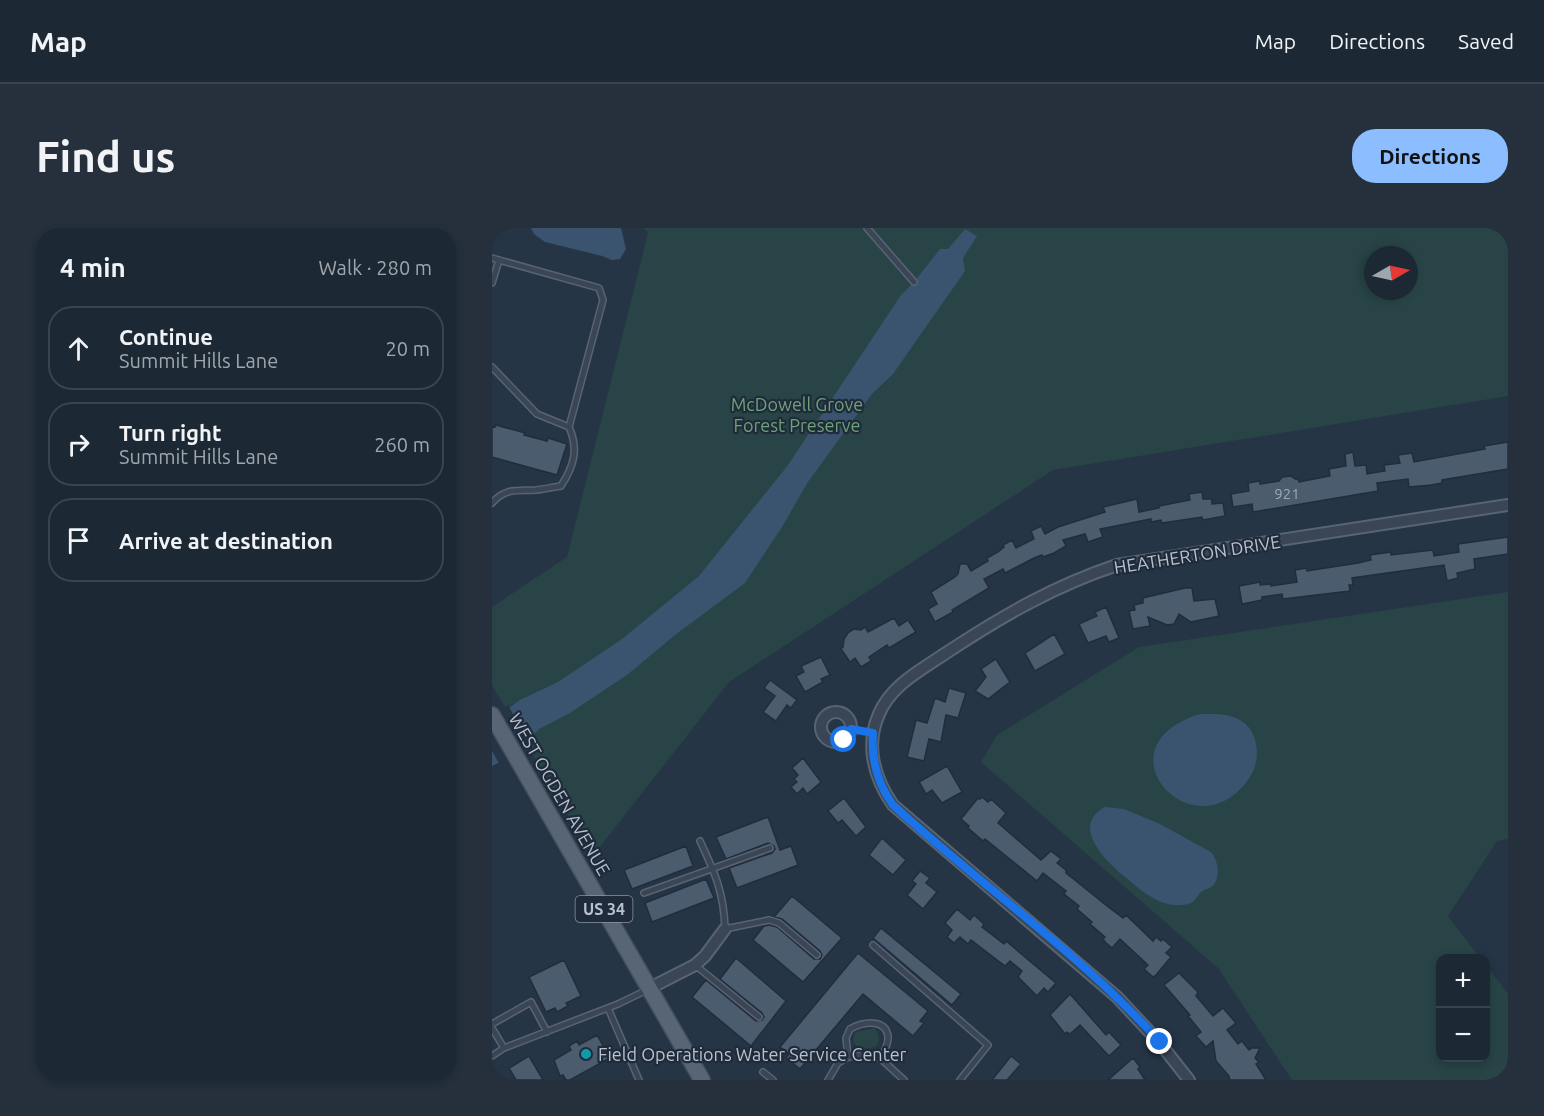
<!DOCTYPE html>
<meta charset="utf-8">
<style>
:root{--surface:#1c2834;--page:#25303c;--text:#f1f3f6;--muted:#a0a6ac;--line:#3a444f;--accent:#8cbdff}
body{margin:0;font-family:Ubuntu,sans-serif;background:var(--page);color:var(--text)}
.controls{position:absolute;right:18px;bottom:18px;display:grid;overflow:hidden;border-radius:12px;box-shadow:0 3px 9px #0003}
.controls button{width:54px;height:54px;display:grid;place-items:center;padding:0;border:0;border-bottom:2px solid var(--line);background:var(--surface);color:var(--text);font:30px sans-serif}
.compass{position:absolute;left:872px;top:18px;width:54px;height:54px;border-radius:50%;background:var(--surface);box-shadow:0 3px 9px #0003;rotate:81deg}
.stop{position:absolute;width:18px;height:18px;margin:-14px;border:4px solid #1a73e8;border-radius:50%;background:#fff}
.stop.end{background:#1a73e8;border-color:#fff;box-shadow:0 2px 6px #0008}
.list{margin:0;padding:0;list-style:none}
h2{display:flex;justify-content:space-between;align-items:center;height:78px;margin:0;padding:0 24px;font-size:26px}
h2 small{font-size:20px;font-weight:400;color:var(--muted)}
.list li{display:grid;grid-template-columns:39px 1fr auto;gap:18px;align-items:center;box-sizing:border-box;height:84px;margin:0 12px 12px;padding:0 12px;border:2px solid var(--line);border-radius:24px}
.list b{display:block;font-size:22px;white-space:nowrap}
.list p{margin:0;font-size:20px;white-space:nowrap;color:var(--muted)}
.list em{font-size:20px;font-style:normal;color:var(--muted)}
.icon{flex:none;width:33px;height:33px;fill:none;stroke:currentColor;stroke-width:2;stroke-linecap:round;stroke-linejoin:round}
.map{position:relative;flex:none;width:1016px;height:852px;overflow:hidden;border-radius:24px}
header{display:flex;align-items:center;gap:36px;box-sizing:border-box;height:84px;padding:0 30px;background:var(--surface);border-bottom:2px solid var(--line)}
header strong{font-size:28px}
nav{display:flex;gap:33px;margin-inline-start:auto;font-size:21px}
.intro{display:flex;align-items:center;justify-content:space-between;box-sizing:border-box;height:144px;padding:0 36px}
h1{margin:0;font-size:42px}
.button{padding:15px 27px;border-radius:24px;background:var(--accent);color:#111;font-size:21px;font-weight:700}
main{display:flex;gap:36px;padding:0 36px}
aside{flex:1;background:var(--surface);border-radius:24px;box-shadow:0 3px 9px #0003}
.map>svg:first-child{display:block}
.green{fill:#284446;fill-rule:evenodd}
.water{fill:#3a536f}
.pier{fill:#253546}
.building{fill:#4c5c6f;stroke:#212d3c;stroke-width:1.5}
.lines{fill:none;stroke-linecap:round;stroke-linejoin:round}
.service-casing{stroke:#596472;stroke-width:8}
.minor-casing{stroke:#596472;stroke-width:14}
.primary-casing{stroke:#475261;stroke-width:18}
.service{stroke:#3a4655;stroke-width:5}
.minor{stroke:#3a4655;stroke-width:10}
.primary{stroke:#586575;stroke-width:15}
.route{stroke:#1a73e8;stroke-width:8}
.culture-dot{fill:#0f9aa8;stroke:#1f2b3a;stroke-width:2}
.labels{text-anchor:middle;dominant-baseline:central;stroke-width:4.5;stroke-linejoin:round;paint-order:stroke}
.number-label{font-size:15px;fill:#9da8b6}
.shield{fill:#1f2b3a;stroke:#8a94a2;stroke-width:1.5}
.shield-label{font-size:16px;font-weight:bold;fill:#b8c1ce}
.park-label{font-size:18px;fill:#6da177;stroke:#1f2b3a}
.street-label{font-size:18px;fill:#b8c1ce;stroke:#1f2b3a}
.poi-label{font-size:18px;fill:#b8c1ce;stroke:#1f2b3a;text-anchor:start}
</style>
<header>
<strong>Map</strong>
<nav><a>Map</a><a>Directions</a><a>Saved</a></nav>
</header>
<div class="intro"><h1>Find us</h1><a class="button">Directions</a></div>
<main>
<aside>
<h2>4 min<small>Walk · 280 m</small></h2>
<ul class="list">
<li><svg class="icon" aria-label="ahead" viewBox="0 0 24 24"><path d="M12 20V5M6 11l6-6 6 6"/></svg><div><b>Continue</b><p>Summit Hills Lane</p></div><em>20 m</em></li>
<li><svg class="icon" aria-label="right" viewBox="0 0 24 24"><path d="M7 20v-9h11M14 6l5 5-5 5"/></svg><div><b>Turn right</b><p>Summit Hills Lane</p></div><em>260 m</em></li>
<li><svg class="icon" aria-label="arrive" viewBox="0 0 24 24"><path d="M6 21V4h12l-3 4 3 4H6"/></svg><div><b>Arrive at destination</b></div></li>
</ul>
</aside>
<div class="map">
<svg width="1016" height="852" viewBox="0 0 1016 852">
<rect width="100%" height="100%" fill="#253546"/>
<path class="green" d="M 152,0 L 1016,0 L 1016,168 L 561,242 L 237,454 L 100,629 L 0,457 L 0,379 L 75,329 L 156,5 ZM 881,27 L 917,27 L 917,63 L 881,63 Z
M 1016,364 L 1016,611 L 1005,613 L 956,688 L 988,730 L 948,730 L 948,830 L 993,830 L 994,737 L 1016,766 L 1016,852 L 800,852 L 726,740 L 489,534 L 505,507 L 647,419 Z
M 382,800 C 388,807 389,812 383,819 C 373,821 366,822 361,813 L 363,804 Z"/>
<path class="water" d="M 39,0 L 129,0 L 134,21 L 128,31 L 120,32 L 110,28 L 53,14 L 42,6 Z
M 473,1 L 485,8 L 471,30 L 473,43 L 401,146 L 380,166 L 316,254 L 290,299 L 253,355 L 183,407 L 135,447 L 78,485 L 47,501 L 21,528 L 0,538 L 0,493 L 28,472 L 66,454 L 130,411 L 207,348 L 296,237 L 409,67 L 422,54 L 448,21 L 456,21 Z
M 708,486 C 720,486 733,485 744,490 C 767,499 770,531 758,549 C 704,630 601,519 708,486 Z
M 613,579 L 632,581 L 668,596 L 719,624 C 726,632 728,646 723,655 C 720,661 713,660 708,665 C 705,669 704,672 699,675 C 673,684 651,664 633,649 C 615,634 577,598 613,579 Z"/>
<path class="pier" d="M 16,477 L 37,515 L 22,530 L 8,537 L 0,523 L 0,489 Z"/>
<path class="building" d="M 4,197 L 33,205 L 32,207 L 55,213 L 56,210 L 75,216 L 65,247 L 0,229 L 0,198 L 3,199 Z
M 1016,214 L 1016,241 L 950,252 L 950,255 L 939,257 L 917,259 L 916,251 L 885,255 L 886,263 L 761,284 L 760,276 L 741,279 L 739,266 L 757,263 L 756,255 L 768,253 L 768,256 L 787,253 L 790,249 L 799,248 L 803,251 L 806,251 L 807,254 L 838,248 L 837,241 L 854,238 L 853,226 L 861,224 L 863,238 L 874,237 L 875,246 L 893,243 L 892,237 L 908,235 L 906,227 L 920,225 L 922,234 L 982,223 L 993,221 L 992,218 Z
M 710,264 L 711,271 L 720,271 L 720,276 L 731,275 L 733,288 L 711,292 L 710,289 L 670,295 L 669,292 L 659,294 L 659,291 L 608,301 L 611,309 L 596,314 L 593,306 L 571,312 L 574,318 L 562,325 L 551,329 L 550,327 L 542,330 L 513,345 L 511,341 L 492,351 L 497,360 L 460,382 L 461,384 L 443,394 L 436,381 L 445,376 L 439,364 L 463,349 L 466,346 L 468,336 L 475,336 L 479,343 L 496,333 L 495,330 L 506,324 L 512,319 L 511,317 L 520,312 L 524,320 L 542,311 L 539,303 L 549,298 L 553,306 L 566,299 L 613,284 L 611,279 L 645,271 L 647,284 L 667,280 L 667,278 L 698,272 L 697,266 Z
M 1016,309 L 1016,326 L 982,331 L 983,341 L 965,345 L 966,350 L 955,353 L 952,337 L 860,350 L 861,357 L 857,357 L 858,363 L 791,371 L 790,366 L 770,369 L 770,372 L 750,376 L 747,358 L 768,354 L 768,357 L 779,356 L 779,358 L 805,354 L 803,342 L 814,340 L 815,343 L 866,335 L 879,332 L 878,327 L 899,324 L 899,327 L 941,322 L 942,328 L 967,324 L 966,316 Z
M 693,360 L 700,360 L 702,373 L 723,371 L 727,388 L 699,394 L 687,386 L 682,396 L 675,397 L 656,389 L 658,398 L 641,401 L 637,383 L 643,382 L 642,377 L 651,375 L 651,370 Z
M 614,379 L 627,410 L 617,414 L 614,408 L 596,415 L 587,396 L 605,388 L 603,384 Z
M 402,390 L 407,398 L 416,392 L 424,404 L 397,420 L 395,417 L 377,429 L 379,433 L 369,439 L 363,430 L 358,434 L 349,421 L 351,419 L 352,411 L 356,405 L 362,401 L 369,402 L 373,399 L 376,404 Z
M 562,406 L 573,426 L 543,443 L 533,425 Z
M 329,429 L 338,447 L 329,451 L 331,454 L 313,464 L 304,448 L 312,444 L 309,438 Z
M 504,431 L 518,454 L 496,471 L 483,463 L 494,449 L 489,441 Z
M 278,452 L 305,472 L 299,480 L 295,477 L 284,493 L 271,484 L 283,468 L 272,460 Z
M 457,460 L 474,465 L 466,490 L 454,487 L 449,514 L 437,511 L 432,533 L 415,529 L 424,492 L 435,495 L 443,470 L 453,474 Z
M 311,530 L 329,554 L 315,566 L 311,560 L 305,566 L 299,559 L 305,554 L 302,551 L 306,547 L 300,540 Z
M 455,538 L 470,564 L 450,575 L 440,562 L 434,566 L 427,554 Z
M 490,569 L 496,574 L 499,571 L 514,585 L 506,595 L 549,632 L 559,623 L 569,631 L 565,635 L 574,642 L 574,645 L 615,678 L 631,690 L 634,687 L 661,713 L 664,709 L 669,713 L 671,711 L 680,719 L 674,725 L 679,729 L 664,747 L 661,749 L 652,741 L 656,737 L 628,711 L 620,720 L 613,714 L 611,711 L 613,709 L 598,696 L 600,694 L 585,681 L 587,678 L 572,666 L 574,663 L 551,645 L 545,653 L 493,611 L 491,613 L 476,600 L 477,598 L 469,591 L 486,570 L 488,571 Z
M 352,570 L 374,599 L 364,608 L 350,592 L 346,595 L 336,583 Z
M 276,589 L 288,622 L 299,618 L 306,637 L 245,660 L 237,640 L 280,625 L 283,621 L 282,618 L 276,615 L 234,631 L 224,609 Z
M 390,610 L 414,632 L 401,647 L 377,627 Z
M 194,618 L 201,638 L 140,661 L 132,642 Z
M 428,643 L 438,650 L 434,655 L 445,664 L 431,681 L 415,667 L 424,656 L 420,653 Z
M 214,651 L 222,670 L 160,694 L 153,675 Z
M 300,668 L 350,710 L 311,754 L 261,712 L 272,698 L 277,697 L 285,699 L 322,731 L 328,731 L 330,727 L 328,723 L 290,691 L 282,689 Z
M 465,681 L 478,692 L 482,687 L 492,696 L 490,699 L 512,716 L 514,713 L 564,755 L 556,764 L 552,760 L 545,768 L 526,749 L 530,743 L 518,733 L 513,738 L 479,712 L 476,716 L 468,709 L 462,715 L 455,709 L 460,702 L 453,695 Z
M 389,700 L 469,766 L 460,777 L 381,710 Z
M 366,725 L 436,783 L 428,793 L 432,795 L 421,808 L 371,766 L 308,841 L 294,830 L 297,826 L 288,819 Z
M 244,730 L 294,773 L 259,818 L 200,769 L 214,752 L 264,793 L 270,792 L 272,789 L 270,785 L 228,751 Z
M 72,732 L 89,768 L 74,775 L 76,778 L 65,784 L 63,780 L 54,784 L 37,749 Z
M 687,745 L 706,764 L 704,768 L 721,788 L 731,780 L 744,795 L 735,802 L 746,816 L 750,813 L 757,822 L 760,820 L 768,820 L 763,830 L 767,834 L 764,836 L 774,852 L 738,852 L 737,848 L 724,833 L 721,813 L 714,819 L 704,808 L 709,804 L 696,788 L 698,787 L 672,757 Z
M 578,766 L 614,807 L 617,804 L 629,817 L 617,828 L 588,797 L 578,806 L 575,804 L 573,806 L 558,787 Z
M 105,807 L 118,830 L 78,852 L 74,852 L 71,847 L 68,848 L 62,832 L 79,822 L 77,818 L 85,813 L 87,817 Z
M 37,828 L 51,852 L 24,852 L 17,840 Z
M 519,828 L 529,836 L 515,852 L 500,852 Z
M 641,830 L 648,839 L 646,841 L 653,852 L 616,852 Z"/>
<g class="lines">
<g class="service-casing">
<path id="service" d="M 375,0 L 422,54
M 0,30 L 107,60 L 111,72 L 77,199 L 45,186 L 0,139
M 0,55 L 7,32
M 0,275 C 14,259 26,263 44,262 C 53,261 61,259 69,258 C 82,238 87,221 77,199
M 208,613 C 223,645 232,665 233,701 L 277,692 L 287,695 L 325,727
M 152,665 L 278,620
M 381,717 L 496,817 L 468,852
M 203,737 L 267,789
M 116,780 L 147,852
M 0,796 L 39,774 L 55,804
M 0,800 L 12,820
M 0,828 L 12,820 L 126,776 L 157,761
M 356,829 L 354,810 L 358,801 C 369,795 393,789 396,808 C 397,815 392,824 389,831
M 271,844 L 281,852
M 336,852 L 346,835 L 356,829 L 372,827 L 389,831 L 412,852"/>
</g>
<g class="minor-casing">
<path id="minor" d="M329 499a15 15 0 1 1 30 0a15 15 0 1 1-30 0Z
M 158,760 L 203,737 L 213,728 L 233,701
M 697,852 L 667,814 L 625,769 L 401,577 C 382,550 373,517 387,486 C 399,457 429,442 454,425 C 510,388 562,358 625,337 L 1016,277"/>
</g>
<g class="primary-casing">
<path id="primary" d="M 0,487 L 210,852"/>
</g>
<use href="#service" class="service"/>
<use href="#minor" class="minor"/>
<use href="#primary" class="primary"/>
</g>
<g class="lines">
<path class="route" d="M 352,512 L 359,501 L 381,505 C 379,532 385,555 401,577 C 488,657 588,725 668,814"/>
</g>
<circle class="culture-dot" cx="94" cy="826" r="6"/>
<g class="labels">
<g class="number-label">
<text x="795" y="265">921</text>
</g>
<rect class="shield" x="83.5" y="668" width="57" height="26" rx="4.5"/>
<g class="shield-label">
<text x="112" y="681">US 34</text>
</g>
<g class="park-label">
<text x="305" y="176">McDowell Grove<tspan x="305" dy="21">Forest Preserve</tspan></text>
</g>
<g class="street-label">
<text transform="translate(705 326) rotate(-9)">HEATHERTON DRIVE</text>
<text transform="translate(68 566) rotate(60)">WEST OGDEN AVENUE</text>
</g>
<g class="poi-label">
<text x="106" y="826">Field Operations Water Service Center</text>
</g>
</g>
</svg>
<div class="controls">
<button>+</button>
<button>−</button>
</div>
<svg class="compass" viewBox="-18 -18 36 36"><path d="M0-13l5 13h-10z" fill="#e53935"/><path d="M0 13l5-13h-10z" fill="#a0a6ac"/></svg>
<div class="stop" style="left:352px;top:512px"></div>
<div class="stop end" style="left:668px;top:814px"></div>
</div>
</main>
